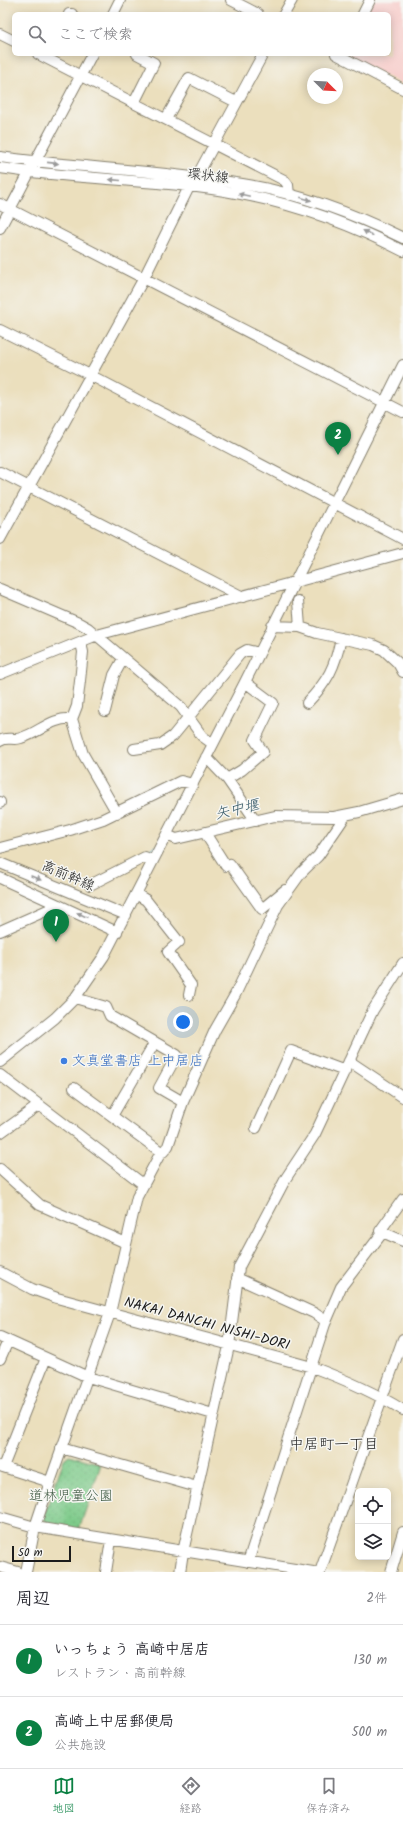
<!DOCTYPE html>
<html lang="ja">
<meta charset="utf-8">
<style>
:root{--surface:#fff;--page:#f2f2f3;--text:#2b2b33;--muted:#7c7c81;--line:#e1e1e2;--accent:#0b8043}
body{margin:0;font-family:Kalam,"Klee One",sans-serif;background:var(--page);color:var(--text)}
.controls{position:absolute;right:12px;bottom:12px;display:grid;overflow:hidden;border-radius:6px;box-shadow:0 2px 10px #0003}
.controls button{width:36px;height:36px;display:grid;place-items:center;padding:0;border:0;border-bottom:1px solid var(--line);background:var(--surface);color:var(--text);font:20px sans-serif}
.compass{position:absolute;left:307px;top:68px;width:36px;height:36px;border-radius:50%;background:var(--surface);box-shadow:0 2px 10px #0003;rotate:114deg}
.scale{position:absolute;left:12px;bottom:10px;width:59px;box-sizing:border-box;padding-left:4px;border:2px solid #1c1c1c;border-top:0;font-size:11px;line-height:14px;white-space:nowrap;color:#1c1c1c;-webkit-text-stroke:3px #f6f6f2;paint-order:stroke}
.you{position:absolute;left:183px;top:1022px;width:14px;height:14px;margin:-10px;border:3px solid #fff;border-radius:50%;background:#1a73e8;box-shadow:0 0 0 6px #1a73e833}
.badge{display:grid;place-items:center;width:26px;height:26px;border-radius:50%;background:var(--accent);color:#fff;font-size:13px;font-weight:700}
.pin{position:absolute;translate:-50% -33px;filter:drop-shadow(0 1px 2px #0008)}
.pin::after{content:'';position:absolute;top:21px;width:14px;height:12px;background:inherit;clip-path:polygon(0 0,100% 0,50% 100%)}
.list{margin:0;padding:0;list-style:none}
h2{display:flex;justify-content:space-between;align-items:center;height:52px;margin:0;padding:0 16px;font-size:17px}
h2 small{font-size:13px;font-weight:400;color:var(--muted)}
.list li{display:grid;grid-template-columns:26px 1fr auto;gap:12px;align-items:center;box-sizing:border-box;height:72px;padding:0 16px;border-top:1px solid var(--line)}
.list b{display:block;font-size:15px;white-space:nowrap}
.list p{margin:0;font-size:13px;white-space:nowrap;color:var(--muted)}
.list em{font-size:13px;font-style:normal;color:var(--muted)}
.icon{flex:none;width:22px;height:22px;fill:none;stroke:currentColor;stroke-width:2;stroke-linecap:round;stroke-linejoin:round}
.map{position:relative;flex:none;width:403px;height:1572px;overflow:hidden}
.search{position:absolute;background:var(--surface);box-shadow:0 2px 10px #0003;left:12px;right:12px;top:12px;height:44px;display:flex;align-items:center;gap:10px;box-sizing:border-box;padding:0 14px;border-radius:6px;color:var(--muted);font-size:15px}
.sheet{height:196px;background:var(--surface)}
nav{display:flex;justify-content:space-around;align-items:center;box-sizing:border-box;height:56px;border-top:1px solid var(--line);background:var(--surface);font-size:11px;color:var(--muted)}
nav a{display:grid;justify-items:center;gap:2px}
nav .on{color:var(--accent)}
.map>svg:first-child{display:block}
.built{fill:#f7d0ce}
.park{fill:url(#park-dots);stroke:#4c7352}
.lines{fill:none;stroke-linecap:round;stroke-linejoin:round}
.stream{stroke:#5cb5d9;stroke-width:2.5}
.minor-casing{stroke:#847e6c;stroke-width:12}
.minor{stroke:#fff;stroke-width:10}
.oneway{fill:#999}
.shop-dot{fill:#3f7fe0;stroke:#f6f6f2;stroke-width:1.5}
.labels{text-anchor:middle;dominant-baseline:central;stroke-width:3;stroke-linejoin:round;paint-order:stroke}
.street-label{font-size:14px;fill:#1c1c1c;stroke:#f6f6f2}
.shop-label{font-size:14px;fill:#366cbe;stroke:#f6f6f2;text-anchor:start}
.park-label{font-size:14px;fill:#3e5942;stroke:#f6f6f2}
.water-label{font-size:15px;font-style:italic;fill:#365968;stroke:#f6f6f2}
.neighbourhood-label{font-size:15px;fill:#1c1c1c;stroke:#f6f6f2}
</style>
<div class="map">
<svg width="403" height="1572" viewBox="0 0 403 1572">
<defs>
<pattern id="park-dots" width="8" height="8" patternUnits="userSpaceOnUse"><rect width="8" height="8" fill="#7dca89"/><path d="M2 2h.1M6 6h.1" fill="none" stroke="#6bad76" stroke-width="1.8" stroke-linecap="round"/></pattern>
</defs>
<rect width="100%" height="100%" fill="#f6f6f2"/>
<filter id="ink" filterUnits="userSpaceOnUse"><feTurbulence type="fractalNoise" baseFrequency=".025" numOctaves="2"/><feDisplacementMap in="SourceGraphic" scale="8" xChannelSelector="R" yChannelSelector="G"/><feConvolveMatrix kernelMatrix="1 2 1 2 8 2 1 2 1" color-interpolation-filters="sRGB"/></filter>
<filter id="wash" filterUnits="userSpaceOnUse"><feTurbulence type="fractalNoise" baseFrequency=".012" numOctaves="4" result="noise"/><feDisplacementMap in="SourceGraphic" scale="16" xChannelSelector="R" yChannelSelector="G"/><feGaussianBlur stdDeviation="0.9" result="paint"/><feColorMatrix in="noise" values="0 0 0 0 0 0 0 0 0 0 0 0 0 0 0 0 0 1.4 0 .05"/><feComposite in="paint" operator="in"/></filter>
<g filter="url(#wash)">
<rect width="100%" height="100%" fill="#ebdfbd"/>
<path class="built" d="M 373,0 L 403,0 L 403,85 L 345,54 L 389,54 L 389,14 L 366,14 Z"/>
<path class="park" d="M 69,1455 L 101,1464 L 79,1530 L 48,1525 L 43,1518 L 64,1459 Z"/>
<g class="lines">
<path class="stream" d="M 145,853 L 156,847"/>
</g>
</g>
<g filter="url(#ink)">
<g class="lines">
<g class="minor-casing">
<path id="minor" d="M 231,0 L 258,14
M 69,14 L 72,14
M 113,14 L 120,0
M 284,14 L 292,0
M 363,14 L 370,0
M 0,34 L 14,41
M 38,54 L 284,180 L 288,185 L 289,195
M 336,54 L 403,89
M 134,103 L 154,63 L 137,54
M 166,119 L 189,78 L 236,102
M 0,157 C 80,168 162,170 242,184 C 298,193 352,213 403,238
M 0,168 C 80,180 162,179 241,194 C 298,205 351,224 403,251
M 196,178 L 263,54
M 0,204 L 403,412
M 0,228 L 92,54
M 0,330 L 90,375 L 403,539
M 0,472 L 243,597
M 0,539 L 144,278 L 189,187
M 0,589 L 79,623 L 88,628 L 181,707 L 202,736 L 213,744
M 298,601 L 300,627
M 272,626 L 300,627 L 317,633 L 373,645 L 384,650 L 398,663 L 403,672
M 81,643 L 83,652 L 80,681 L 77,706 L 72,719 L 83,754 L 117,813
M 0,674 L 97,635 L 403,553
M 307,703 C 328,681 335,667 341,638
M 105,711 L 114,675 L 123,659
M 0,741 C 7,736 13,741 21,738 C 39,733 52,717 72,719
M 134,749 L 160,745 L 173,736 L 240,654 L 247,650 L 259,653
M 206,757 L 227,779 L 256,821
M 227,779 L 242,770 L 263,752 L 255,740 L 273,703 L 245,682
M 0,802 L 0,803
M 205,833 L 226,866 L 230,864 L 262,909 L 285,890
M 167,835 L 176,839 L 275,816 L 334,817 L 359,812 L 403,799
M 0,848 L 70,830 L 103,819 L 181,781 L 193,784
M 0,863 L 126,915
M 0,878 L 117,932
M 90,885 L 145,857 L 153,861
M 136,894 L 146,900 L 179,942 L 168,952 L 191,985 L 189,995
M 0,931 L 59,905
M 75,998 L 106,1007 L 110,1016 L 177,1055 L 159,1088 L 183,1102
M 349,1061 L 403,1097
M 0,1062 L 55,1018 L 75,998 L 104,956 L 245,682 L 403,365
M 0,1075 L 143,1184
M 112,1116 L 155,1042
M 256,1128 L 291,1051 L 345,1071
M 0,1133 L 39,1105
M 161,1152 L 163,1152 L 168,1146 L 183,1102 L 215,1030 L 235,995 L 278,905 L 301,873 L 318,856 L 346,815
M 0,1169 L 40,1205 L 126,1243
M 403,1199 L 380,1231 L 403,1241
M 0,1272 L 32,1289 L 57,1298 L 312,1367 C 344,1379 374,1392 403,1410
M 237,1278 L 314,1313 L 326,1321
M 0,1337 L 88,1377 L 213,1414
M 0,1359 L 8,1341
M 61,1448 L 197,1487
M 0,1466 L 50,1482
M 3,1467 L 46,1358
M 0,1517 L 35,1527 L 313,1572
M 248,1562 L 325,1324 L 341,1287 L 383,1232
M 0,1567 L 18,1572
M 26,1572 L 35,1527 L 50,1482 L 110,1313 L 137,1197 L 161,1152 L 74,1088
M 106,1572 L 111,1540
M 180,1572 L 183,1552 L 229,1346 L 239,1267 L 286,1178 L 315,1134 L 373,1010 L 403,963
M 320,1572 L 403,1339
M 391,1572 L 403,1532"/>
</g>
<use href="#minor" class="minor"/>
</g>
<defs><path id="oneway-solid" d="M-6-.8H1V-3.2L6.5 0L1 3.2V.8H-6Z"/></defs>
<g class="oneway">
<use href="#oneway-solid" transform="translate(53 163) rotate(6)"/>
<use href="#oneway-solid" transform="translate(115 180) rotate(-175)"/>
<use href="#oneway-solid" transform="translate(244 195) rotate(-168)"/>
<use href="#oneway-solid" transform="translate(306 199) rotate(16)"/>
<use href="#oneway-solid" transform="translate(368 233) rotate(-153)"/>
<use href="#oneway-solid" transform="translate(36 878) rotate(23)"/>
<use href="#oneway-solid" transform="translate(82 915) rotate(-156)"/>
</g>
</g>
<circle class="shop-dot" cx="64" cy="1061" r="4"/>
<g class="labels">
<g class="street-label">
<text transform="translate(208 176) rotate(7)">環状線</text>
<text transform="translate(68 876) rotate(23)">高前幹線</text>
<text transform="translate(207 1324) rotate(15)">NAKAI DANCHI NISHI-DORI</text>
</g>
<g class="shop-label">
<text x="72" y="1061">文真堂書店 上中居店</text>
</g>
<g class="park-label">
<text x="71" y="1496">道林児童公園</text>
</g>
<g class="water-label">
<text transform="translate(237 810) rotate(-13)">矢中堰</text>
</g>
<g class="neighbourhood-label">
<text x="334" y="1445">中居町一丁目</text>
</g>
</g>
</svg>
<div class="controls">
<button><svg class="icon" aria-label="locate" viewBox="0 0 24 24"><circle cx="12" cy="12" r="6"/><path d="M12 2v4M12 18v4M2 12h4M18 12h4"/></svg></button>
<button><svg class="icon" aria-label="layers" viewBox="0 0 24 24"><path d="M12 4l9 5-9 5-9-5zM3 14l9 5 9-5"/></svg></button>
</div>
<svg class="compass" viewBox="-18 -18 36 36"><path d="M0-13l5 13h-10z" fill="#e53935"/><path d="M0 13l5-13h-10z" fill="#7c7c81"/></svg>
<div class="scale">50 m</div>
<div class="you"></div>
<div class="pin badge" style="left:56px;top:942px">1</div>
<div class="pin badge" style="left:338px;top:455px">2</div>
<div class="search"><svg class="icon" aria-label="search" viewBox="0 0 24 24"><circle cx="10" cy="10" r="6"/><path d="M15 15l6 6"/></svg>ここで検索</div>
</div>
<section class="sheet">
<h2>周辺<small>2件</small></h2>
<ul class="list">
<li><span class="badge">1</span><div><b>いっちょう 高崎中居店</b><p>レストラン · 高前幹線</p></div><em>130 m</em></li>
<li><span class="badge">2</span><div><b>高崎上中居郵便局</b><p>公共施設</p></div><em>500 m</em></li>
</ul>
</section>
<nav>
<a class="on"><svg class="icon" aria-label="map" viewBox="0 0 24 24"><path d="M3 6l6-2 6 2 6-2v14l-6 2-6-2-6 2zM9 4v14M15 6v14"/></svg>地図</a>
<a><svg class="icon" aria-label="directions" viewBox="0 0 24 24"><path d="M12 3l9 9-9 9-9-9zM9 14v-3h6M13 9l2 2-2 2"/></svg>経路</a>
<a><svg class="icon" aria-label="saved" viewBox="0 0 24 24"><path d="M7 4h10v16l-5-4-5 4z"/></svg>保存済み</a>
</nav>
